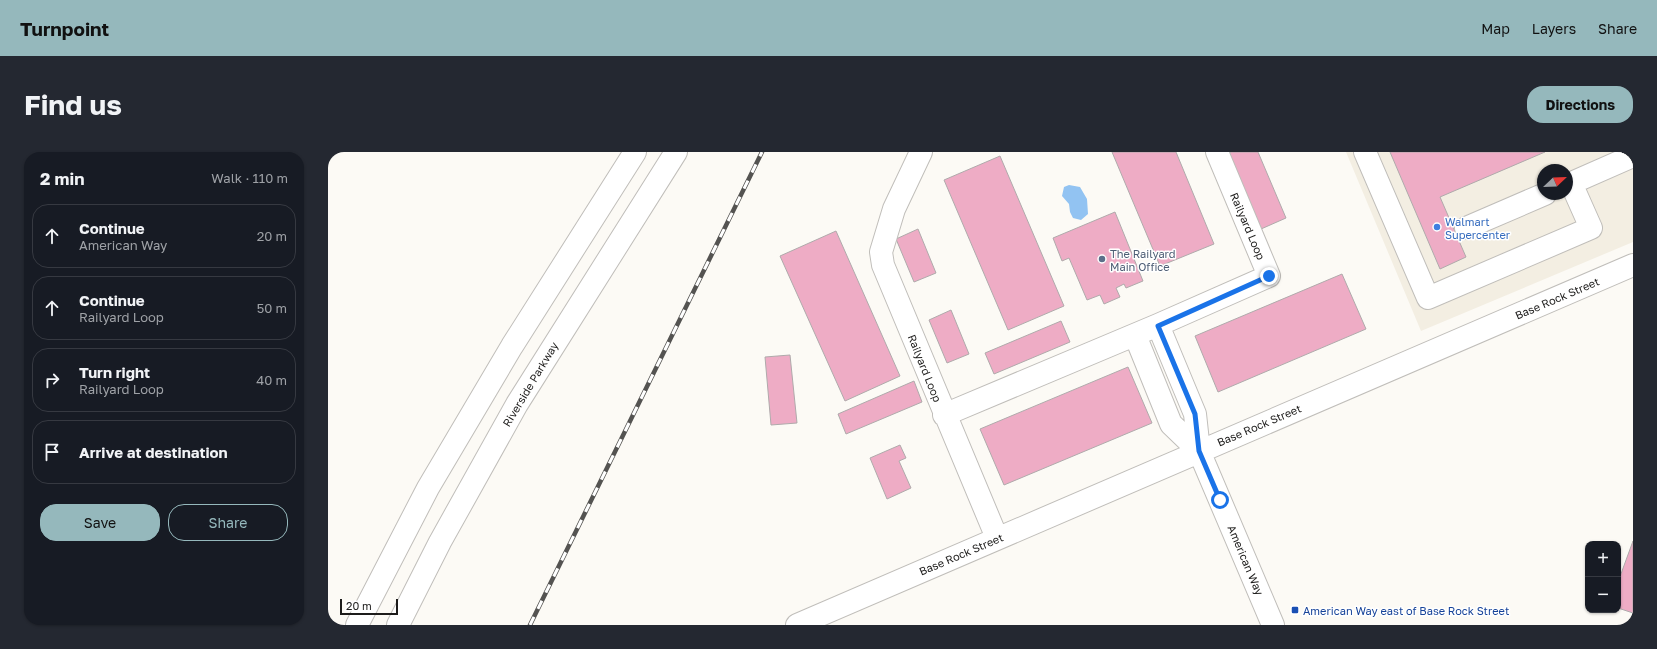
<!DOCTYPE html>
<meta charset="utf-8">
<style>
:root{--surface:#171b24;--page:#242831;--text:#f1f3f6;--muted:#9ea1a6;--line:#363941;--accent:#95b8bc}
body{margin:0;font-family:"Golos Text",sans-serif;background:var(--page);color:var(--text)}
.controls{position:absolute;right:12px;bottom:12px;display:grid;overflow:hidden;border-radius:8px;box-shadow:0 1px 3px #0004}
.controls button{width:36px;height:36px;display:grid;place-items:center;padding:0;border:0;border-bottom:1px solid var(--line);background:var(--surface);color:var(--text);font:20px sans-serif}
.compass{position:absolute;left:1209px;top:12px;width:36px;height:36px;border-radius:50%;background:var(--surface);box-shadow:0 1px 3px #0004;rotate:67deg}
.scale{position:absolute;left:12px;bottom:10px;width:58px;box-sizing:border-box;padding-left:4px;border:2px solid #1d1c1b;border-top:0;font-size:11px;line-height:14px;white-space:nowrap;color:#1d1c1b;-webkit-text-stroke:3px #fff;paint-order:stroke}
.stop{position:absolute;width:12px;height:12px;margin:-9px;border:3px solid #1a73e8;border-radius:50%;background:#fff}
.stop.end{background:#1a73e8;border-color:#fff;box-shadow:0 1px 4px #0008}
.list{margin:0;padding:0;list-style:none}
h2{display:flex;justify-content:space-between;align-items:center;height:52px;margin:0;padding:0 16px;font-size:17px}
h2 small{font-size:13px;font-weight:400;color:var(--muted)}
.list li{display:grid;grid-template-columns:26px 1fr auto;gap:12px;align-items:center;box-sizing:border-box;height:64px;margin:0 8px 8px;padding:0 8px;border:1px solid var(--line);border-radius:16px}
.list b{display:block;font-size:15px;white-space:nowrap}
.list p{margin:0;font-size:13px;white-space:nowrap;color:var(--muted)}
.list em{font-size:13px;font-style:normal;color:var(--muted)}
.actions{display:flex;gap:8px;padding:12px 16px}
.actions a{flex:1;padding:9px 0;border:1px solid var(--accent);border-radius:16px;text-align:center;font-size:14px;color:var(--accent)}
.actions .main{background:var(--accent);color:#111}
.icon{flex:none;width:22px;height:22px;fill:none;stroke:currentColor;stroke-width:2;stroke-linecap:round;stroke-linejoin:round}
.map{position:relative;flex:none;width:1305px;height:473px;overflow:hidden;border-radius:16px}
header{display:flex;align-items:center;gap:24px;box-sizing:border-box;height:56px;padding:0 20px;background:var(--accent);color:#111}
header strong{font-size:19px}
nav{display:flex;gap:22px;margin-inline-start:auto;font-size:14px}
.intro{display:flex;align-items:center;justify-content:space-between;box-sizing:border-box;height:96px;padding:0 24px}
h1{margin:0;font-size:28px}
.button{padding:10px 18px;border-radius:16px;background:var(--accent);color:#111;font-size:14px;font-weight:700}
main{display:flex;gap:24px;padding:0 24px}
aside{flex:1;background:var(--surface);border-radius:16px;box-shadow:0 1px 3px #0004}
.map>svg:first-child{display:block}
.built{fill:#f3eee2;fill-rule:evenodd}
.water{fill:#92c3f2}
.building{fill:#eeacc5;stroke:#afaaab}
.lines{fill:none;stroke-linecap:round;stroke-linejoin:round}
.minor-casing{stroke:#c0beba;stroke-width:24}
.major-casing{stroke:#c0beba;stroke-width:24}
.minor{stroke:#fff;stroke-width:22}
.major{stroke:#fff;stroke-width:22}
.rail-casing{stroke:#545351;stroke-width:4.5}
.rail{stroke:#fff;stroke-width:3;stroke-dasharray:9;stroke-linecap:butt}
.route{stroke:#1a73e8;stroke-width:5}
.shop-dot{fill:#3f7fe0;stroke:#fff;stroke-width:1.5}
.service-dot{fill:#5c6f8a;stroke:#fff;stroke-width:1.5}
.transit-dot{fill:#1a4fb4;stroke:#fff;stroke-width:1.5}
.labels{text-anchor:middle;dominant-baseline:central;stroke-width:3;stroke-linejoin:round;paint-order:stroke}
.shop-label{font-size:11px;fill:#366cbe;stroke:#fff;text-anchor:start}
.street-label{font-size:11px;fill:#1d1c1b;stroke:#fff}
.service-label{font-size:11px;fill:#4e5e75;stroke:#fff;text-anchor:start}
.transit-label{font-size:11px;fill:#164399;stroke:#fff;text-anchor:start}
</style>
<header>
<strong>Turnpoint</strong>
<nav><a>Map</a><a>Layers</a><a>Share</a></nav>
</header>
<div class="intro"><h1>Find us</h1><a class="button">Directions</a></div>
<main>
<aside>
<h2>2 min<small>Walk · 110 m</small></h2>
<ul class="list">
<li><svg class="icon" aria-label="ahead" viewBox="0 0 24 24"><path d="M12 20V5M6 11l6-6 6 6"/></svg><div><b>Continue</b><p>American Way</p></div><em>20 m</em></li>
<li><svg class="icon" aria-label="ahead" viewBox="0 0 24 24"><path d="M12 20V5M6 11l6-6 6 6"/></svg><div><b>Continue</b><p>Railyard Loop</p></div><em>50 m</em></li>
<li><svg class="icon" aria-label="right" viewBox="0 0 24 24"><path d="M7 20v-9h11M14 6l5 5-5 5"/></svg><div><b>Turn right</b><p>Railyard Loop</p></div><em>40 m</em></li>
<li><svg class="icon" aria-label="arrive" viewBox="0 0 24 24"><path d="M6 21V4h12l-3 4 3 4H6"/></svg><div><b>Arrive at destination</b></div></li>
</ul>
<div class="actions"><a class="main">Save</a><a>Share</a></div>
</aside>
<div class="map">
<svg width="1305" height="473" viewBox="0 0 1305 473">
<rect width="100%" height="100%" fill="#fcfaf5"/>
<path class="built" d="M 1018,0 L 1305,0 L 1305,90 L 1093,179 ZM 1215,18 L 1239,18 L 1239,42 L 1215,42 Z"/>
<path class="water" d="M 741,33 L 752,35 L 759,47 L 760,62 L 753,68 L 745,66 L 742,60 L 741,52 L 734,44 L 736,35 Z"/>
<path class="building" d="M 784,0 L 848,0 L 886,92 L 832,114 Z
M 903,0 L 930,0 L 958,66 L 933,77 L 901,1 Z
M 1062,0 L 1217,0 L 1112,45 L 1138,105 L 1112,117 Z
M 672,4 L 736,154 L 680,178 L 616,28 Z
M 787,60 L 815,129 L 798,136 L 796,132 L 788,136 L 792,145 L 776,152 L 772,143 L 759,148 L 741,106 L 734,109 L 725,86 Z
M 590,77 L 608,121 L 586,130 L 568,87 Z
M 508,79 L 572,224 L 517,249 L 452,104 Z
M 1014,122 L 1038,177 L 890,240 L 867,184 Z
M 623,158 L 641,202 L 619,211 L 601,168 Z
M 733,169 L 742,190 L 666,222 L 657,201 Z
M 462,203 L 469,271 L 443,273 L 437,205 Z
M 800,215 L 824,271 L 676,333 L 652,277 Z
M 586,229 L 594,250 L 518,282 L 510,262 Z
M 572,293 L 578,306 L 571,309 L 583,336 L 559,347 L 542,306 Z
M 1305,389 L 1305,461 L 1290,456 L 1290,430 Z"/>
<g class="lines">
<g class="minor-casing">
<path id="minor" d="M 593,0 L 566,57 L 553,100 L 555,113 L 669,386
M 1037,0 L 1100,146 L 1263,76 L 1243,31
M 1239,33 L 1305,4
M 1138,76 L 1217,42
M 807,183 L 843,272 L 871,299 L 867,262 L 830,173
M 616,263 L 830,173 L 941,124 L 889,0
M 871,299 L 945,473
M 469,473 L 1305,113"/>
</g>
<g class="major-casing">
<path id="major" d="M 29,473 L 100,336 L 184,194 L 307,0
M 70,473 L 112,390 L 189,252 L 348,0"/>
</g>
<use href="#minor" class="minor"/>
<use href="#major" class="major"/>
<g class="rail-casing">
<path id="rail" d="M 202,473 L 434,0"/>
</g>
<use href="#rail" class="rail"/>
</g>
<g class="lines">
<path class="route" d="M 892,348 L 871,299 L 867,262 L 830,174 L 941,124"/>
</g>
<circle class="shop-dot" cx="1109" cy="75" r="4"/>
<circle class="service-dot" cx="774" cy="107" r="4"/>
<rect class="transit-dot" x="963" y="454" width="8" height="8" rx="2"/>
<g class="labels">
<g class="shop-label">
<text x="1117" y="69">Walmart<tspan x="1117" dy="13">Supercenter</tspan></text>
</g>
<g class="street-label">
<text transform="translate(920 74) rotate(67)">Railyard Loop</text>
<text transform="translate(1229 146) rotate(-23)">Base Rock Street</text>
<text transform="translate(597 216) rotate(68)">Railyard Loop</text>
<text transform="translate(202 232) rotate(-59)">Riverside Parkway</text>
<text transform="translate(931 273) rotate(-23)">Base Rock Street</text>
<text transform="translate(633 402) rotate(-23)">Base Rock Street</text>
<text transform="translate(918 408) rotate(67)">American Way</text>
</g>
<g class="service-label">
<text x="782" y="101">The Railyard<tspan x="782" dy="13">Main Office</tspan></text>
</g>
<g class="transit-label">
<text x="975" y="458">American Way east of Base Rock Street</text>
</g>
</g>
</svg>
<div class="controls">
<button>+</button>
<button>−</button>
</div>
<svg class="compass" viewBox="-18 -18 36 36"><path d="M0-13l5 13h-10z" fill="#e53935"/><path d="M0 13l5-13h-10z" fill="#9ea1a6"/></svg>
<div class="scale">20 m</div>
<div class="stop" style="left:892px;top:348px"></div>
<div class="stop end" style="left:941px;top:124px"></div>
</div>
</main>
